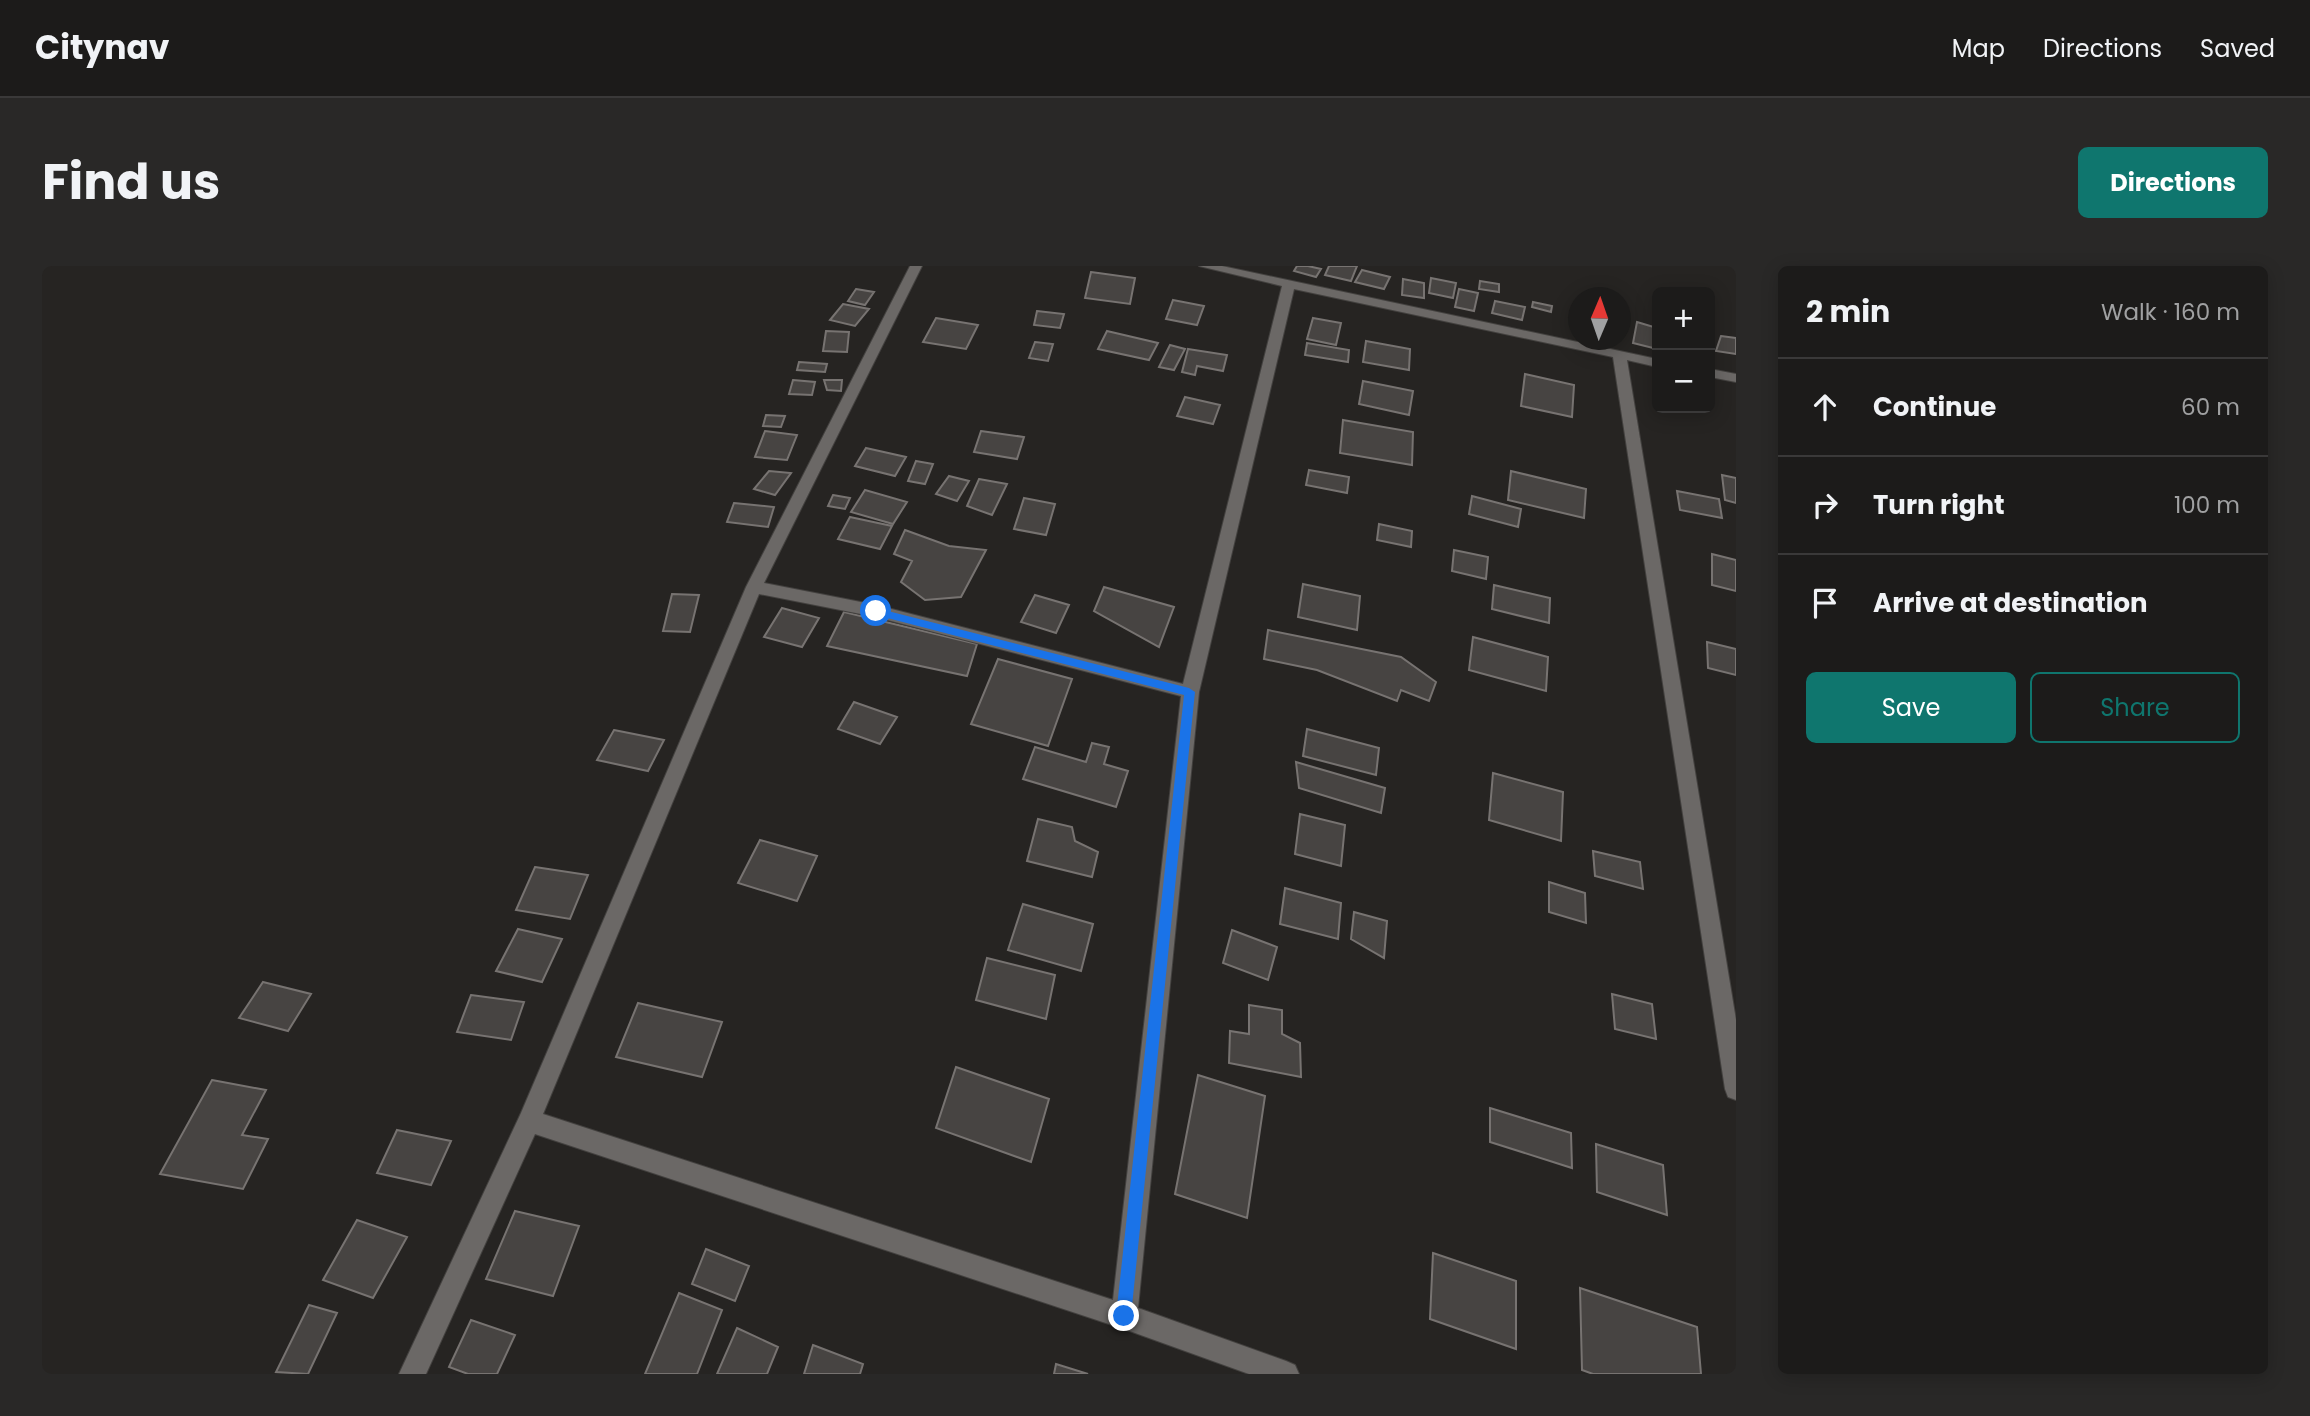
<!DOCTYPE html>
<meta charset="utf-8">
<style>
:root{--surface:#1c1b1a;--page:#292827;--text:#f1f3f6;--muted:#a0a1a2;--line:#3a3939;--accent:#0f766e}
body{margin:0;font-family:Poppins,sans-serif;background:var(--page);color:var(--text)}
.controls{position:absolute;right:21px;top:21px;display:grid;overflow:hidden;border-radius:10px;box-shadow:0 4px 18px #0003}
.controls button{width:63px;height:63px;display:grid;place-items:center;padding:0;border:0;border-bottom:2px solid var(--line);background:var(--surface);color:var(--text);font:35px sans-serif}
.compass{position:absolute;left:1526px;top:21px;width:63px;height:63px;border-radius:50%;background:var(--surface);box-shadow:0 4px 18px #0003;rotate:2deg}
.stop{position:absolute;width:21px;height:21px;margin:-16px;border:5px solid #1a73e8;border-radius:50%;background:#fff}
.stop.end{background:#1a73e8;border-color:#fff;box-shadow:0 2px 7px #0008}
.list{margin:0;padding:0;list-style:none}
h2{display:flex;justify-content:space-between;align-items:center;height:91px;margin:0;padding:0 28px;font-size:30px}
h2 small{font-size:23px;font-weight:400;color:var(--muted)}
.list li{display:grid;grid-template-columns:46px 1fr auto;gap:21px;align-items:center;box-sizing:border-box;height:98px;padding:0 28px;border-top:2px solid var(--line)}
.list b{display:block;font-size:26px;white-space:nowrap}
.list em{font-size:23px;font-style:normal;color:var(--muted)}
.actions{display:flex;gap:14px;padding:21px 28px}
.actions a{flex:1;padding:16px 0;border:2px solid var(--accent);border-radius:10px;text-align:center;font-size:24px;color:var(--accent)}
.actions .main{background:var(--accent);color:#fff}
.icon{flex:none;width:38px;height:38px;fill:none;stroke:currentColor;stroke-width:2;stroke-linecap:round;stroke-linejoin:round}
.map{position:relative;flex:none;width:1694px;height:1108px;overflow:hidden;border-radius:10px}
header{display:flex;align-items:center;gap:42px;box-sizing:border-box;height:98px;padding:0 35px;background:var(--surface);border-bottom:2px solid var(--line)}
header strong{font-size:33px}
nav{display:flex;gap:38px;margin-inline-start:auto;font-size:24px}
.intro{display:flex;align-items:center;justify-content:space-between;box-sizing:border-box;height:168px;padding:0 42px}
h1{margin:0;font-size:49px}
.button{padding:18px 32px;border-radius:10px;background:var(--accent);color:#fff;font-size:24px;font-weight:700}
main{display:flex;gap:42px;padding:0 42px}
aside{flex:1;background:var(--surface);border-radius:10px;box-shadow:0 4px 18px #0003}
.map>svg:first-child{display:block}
.building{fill:#474442;stroke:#777371;stroke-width:2}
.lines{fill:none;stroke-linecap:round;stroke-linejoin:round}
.minor-casing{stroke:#43413f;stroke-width:2}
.minor{fill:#6b6866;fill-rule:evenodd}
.route{fill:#1a73e8}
</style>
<header>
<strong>Citynav</strong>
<nav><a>Map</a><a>Directions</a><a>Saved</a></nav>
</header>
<div class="intro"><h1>Find us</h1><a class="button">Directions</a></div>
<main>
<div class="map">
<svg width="1694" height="1108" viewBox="0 0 1694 1108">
<rect width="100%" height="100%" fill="#262422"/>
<path class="building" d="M 1255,0 L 1266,0 L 1279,3 L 1274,11 L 1252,5 Z
M 1287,0 L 1315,0 L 1309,15 L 1283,9 Z
M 1320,4 L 1348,11 L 1342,23 L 1313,16 Z
M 1049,6 L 1093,12 L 1088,38 L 1043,32 Z
M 1389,12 L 1414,17 L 1411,32 L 1387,27 Z
M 1361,13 L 1382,17 L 1382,32 L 1360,29 Z
M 1438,15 L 1457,18 L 1457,26 L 1437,23 Z
M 814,23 L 832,26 L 823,39 L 806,35 Z
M 1417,23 L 1436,27 L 1432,45 L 1413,41 Z
M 1131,34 L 1162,40 L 1155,59 L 1124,53 Z
M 1453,35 L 1483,41 L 1480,54 L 1450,47 Z
M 1491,36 L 1510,40 L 1509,46 L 1490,41 Z
M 801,38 L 827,43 L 813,60 L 788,54 Z
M 995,45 L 1022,48 L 1018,62 L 992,59 Z
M 894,52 L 936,59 L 924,83 L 881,76 Z
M 1271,52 L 1299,57 L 1294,79 L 1265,73 Z
M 1595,56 L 1615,62 L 1615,83 L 1591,77 Z
M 784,65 L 807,66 L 805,86 L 781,85 Z
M 1065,65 L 1116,77 L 1107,94 L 1056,83 Z
M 1679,70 L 1694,72 L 1694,88 L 1674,85 Z
M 1324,75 L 1368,83 L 1367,104 L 1321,96 Z
M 993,76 L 1011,78 L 1006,95 L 987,92 Z
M 1265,77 L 1307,84 L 1306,96 L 1263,89 Z
M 1128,79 L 1143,83 L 1132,104 L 1117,101 Z
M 1146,83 L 1185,89 L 1181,105 L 1155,100 L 1153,109 L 1140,106 Z
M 757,96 L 785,98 L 783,106 L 755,104 Z
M 1483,108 L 1532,119 L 1530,151 L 1479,140 Z
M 751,114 L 773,116 L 770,129 L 747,128 Z
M 782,114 L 800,114 L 799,125 L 785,124 Z
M 1321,115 L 1371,125 L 1367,149 L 1317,138 Z
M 1143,131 L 1178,139 L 1171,158 L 1135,150 Z
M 724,149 L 743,150 L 739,161 L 721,160 Z
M 1301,154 L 1371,166 L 1370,199 L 1298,187 Z
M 723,165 L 755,169 L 745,194 L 713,191 Z
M 939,165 L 982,171 L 975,193 L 932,186 Z
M 824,182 L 864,191 L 853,210 L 813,200 Z
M 874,195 L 891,198 L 883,218 L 866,215 Z
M 1267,204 L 1307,211 L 1305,227 L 1264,219 Z
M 727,205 L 749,207 L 733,229 L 712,223 Z
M 1469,205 L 1544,223 L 1542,252 L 1466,234 Z
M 1680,209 L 1694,212 L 1694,237 L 1683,234 Z
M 907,210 L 927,215 L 915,235 L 894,228 Z
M 937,213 L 965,218 L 950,249 L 925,240 Z
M 823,224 L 865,236 L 851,258 L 809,246 Z
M 1635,225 L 1677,233 L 1680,252 L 1638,244 Z
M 791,229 L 808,232 L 803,243 L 786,240 Z
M 1430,230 L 1479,243 L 1476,261 L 1427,248 Z
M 982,232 L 1013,238 L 1004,269 L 972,263 Z
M 692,237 L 732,241 L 726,261 L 685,256 Z
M 808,251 L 850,260 L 838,283 L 796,273 Z
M 1337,258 L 1370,265 L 1369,281 L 1335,274 Z
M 863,264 L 907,280 L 944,284 L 919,331 L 883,334 L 859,316 L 870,295 L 852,288 Z
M 1412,284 L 1446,291 L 1444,313 L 1410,305 Z
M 1670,288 L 1694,294 L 1694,325 L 1670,319 Z
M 1261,318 L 1318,330 L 1315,364 L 1256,351 Z
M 1452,319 L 1508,332 L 1507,357 L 1450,343 Z
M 1062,321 L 1132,341 L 1117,381 L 1052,345 Z
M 630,328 L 657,329 L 648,366 L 621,365 Z
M 993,329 L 1027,339 L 1014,367 L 979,356 Z
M 740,342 L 777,352 L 760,381 L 722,371 Z
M 802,346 L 935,378 L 925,410 L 785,380 Z
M 1226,364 L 1359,391 L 1394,416 L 1387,435 L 1359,424 L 1355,435 L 1275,404 L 1222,393 Z
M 1431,371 L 1506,391 L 1504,425 L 1427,404 Z
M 1665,376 L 1694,383 L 1694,409 L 1666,402 Z
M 956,393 L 1030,413 L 1006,480 L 929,458 Z
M 812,436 L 855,451 L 838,478 L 796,463 Z
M 1265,463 L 1337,482 L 1334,509 L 1261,490 Z
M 572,464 L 622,474 L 606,505 L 555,494 Z
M 1050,477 L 1067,481 L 1062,498 L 1086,505 L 1074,541 L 981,513 L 993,481 L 1044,496 Z
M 1254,496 L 1343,522 L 1339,547 L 1257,522 Z
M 1451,507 L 1521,526 L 1519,575 L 1447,554 Z
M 1258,548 L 1303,559 L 1299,600 L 1253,588 Z
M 996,553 L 1030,561 L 1033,575 L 1056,586 L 1050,611 L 985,595 Z
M 718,574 L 775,590 L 755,635 L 696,617 Z
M 1551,585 L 1598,596 L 1601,623 L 1553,610 Z
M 493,601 L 546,609 L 528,653 L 474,644 Z
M 1507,616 L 1543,627 L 1544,657 L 1507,646 Z
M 1243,622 L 1299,637 L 1296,673 L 1238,658 Z
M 981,638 L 1051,658 L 1039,705 L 966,684 Z
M 1312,646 L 1345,655 L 1342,692 L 1309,673 Z
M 476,663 L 520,673 L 500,716 L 454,705 Z
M 1190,664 L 1235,681 L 1226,714 L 1181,697 Z
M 945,692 L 1013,709 L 1004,753 L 934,734 Z
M 221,716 L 269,728 L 246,765 L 197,752 Z
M 1570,728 L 1610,738 L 1614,773 L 1573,763 Z
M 429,729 L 482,736 L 469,774 L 415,766 Z
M 596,737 L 680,756 L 660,811 L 574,791 Z
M 1207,739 L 1240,744 L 1240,768 L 1258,777 L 1259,811 L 1187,797 L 1188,765 L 1207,768 Z
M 914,801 L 1007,833 L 989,896 L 894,862 Z
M 1156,809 L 1223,830 L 1205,952 L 1133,928 Z
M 170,814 L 224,824 L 200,869 L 226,873 L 201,923 L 118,908 Z
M 1448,842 L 1529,867 L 1530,902 L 1448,876 Z
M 355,864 L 409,875 L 389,919 L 335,907 Z
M 1554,878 L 1621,899 L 1625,949 L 1555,926 Z
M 473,945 L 537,960 L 511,1030 L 444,1013 Z
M 315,954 L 365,971 L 331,1032 L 281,1014 Z
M 664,983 L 707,1000 L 693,1035 L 650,1018 Z
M 1391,987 L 1474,1015 L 1474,1083 L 1388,1053 Z
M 1538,1022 L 1655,1061 L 1659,1108 L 1551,1108 L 1540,1104 Z
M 637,1027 L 680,1044 L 655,1108 L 603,1108 Z
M 267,1039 L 295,1047 L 266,1108 L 234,1106 Z
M 429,1054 L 473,1069 L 455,1108 L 426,1108 L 407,1101 Z
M 695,1062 L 736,1081 L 725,1108 L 675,1108 Z
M 771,1079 L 821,1098 L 818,1108 L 762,1108 Z
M 1014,1098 L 1046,1108 L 1012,1108 Z"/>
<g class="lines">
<g class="minor-casing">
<path id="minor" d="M 868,0 L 880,0 L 722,317 L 834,339 L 1141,418 L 1240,20 L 1157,0 L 1180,0 L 1615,93 L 1615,101 L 1585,94 L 1694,754 L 1694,834 L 1686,831 L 1683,823 L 1571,91 L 1252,23 L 1157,426 L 1096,1042 L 1244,1095 L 1253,1099 L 1257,1108 L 1207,1108 L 1082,1063 L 493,868 L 384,1108 L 357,1108 L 479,847 L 704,321 ZM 717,328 L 834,351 L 1139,430 L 1071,1034 L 501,848 Z
M 1668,103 L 1694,108 L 1694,116 L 1668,111 Z"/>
</g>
<use href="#minor" class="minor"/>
</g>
<path class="route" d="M 834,342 L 1147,422 L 1153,426 L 1089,1050 L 1087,1055 L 1082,1057 L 1076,1055 L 1074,1050 L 1142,429 L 830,348 L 830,343 Z"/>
</svg>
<div class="controls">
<button>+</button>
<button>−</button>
</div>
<svg class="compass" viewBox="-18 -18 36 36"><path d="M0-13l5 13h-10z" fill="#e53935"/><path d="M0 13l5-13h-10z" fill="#a0a1a2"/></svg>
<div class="stop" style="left:834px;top:345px"></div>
<div class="stop end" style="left:1082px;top:1050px"></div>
</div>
<aside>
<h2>2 min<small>Walk · 160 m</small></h2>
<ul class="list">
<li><svg class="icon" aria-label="ahead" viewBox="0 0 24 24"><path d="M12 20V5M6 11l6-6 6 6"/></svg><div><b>Continue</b></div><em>60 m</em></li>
<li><svg class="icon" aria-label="right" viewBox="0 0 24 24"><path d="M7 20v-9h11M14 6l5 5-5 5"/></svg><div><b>Turn right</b></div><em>100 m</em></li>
<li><svg class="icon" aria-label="arrive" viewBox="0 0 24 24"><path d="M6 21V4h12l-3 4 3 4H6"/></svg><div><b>Arrive at destination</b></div></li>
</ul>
<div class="actions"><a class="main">Save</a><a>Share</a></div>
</aside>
</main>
